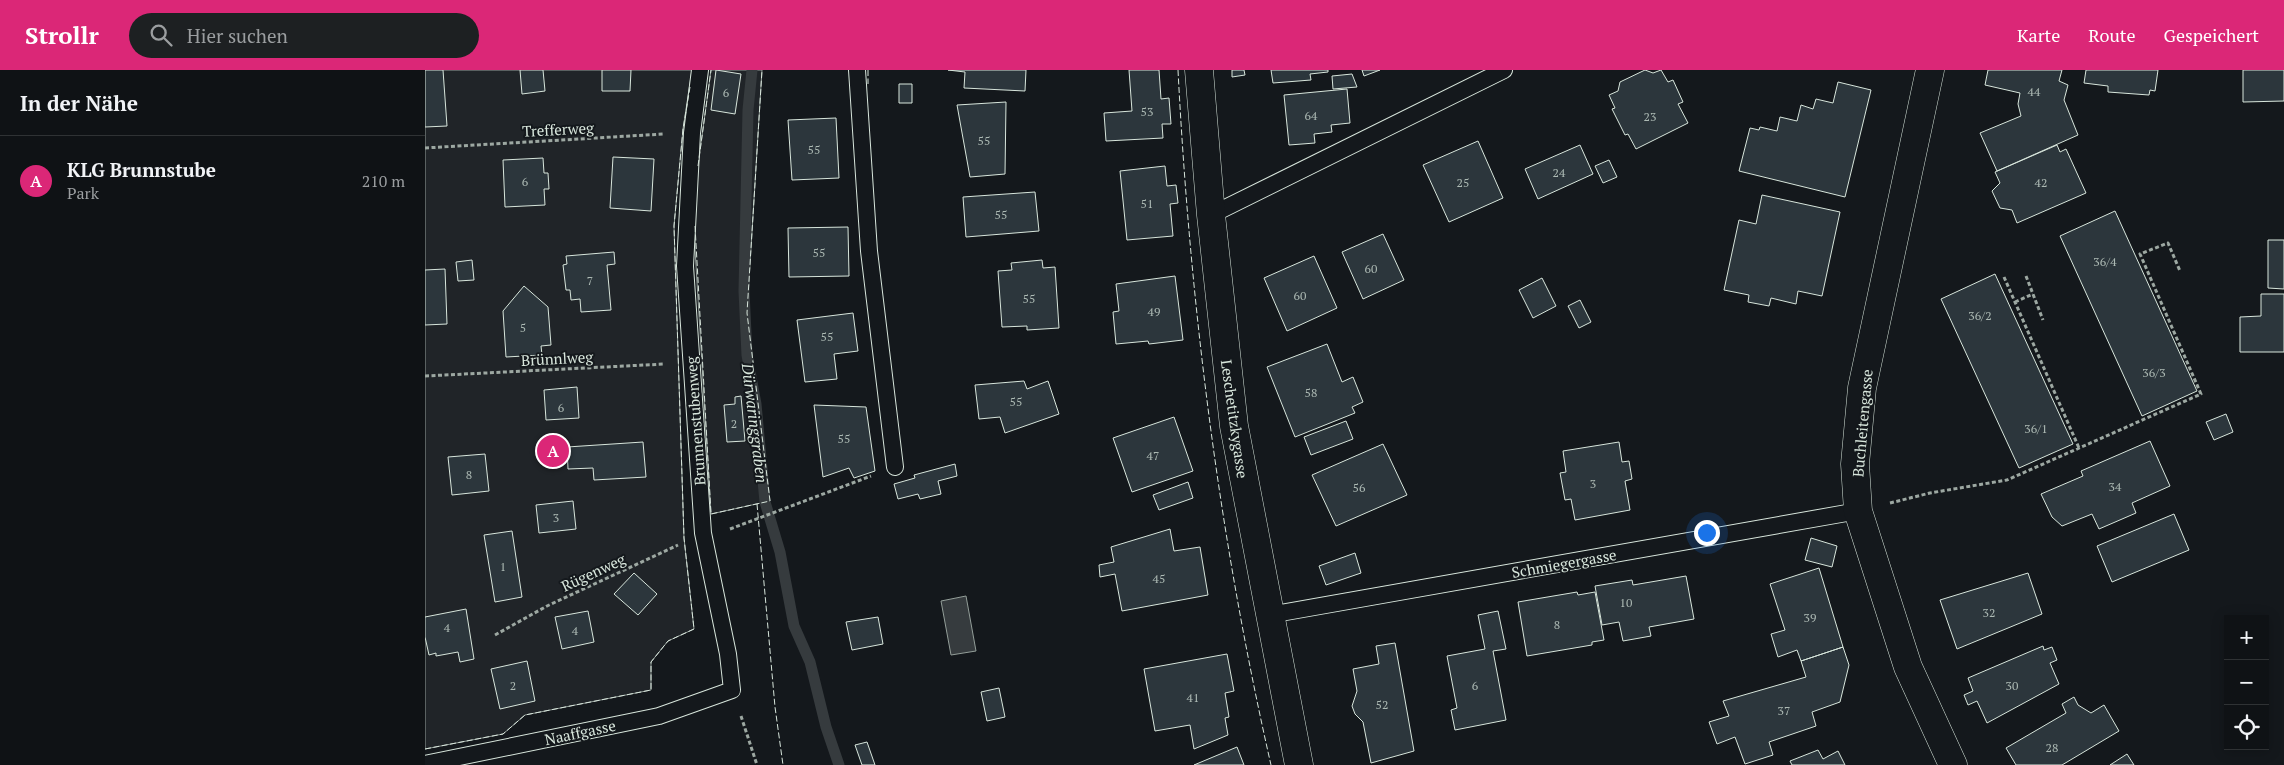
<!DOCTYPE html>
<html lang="de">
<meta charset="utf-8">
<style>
:root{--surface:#0f1215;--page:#1d2022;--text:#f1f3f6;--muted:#9b9ea0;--line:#2f3234;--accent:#db2777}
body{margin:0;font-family:"PT Serif",serif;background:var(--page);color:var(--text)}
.controls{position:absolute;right:15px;bottom:15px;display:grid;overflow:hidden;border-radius:0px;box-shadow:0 2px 12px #0003}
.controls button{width:45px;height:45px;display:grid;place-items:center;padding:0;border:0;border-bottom:1px solid var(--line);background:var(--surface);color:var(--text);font:25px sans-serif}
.you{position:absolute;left:1281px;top:462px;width:18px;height:18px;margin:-12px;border:4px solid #fff;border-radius:50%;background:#1a73e8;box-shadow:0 0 0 8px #1a73e833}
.badge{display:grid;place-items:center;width:32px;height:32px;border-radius:50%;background:var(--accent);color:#fff;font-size:16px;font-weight:700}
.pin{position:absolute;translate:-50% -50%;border:2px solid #fff;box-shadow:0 1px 5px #0006}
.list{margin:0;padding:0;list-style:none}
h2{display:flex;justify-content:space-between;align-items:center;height:65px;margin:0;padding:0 20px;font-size:21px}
h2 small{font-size:16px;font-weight:400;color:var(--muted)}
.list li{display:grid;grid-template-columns:32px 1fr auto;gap:15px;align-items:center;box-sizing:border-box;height:90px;padding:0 20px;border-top:1px solid var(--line)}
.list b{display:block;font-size:19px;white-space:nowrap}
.list p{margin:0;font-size:16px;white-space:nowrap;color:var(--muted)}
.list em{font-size:16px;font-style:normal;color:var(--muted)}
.icon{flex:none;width:28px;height:28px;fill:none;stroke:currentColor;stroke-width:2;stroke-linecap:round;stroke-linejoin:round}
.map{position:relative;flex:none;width:1859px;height:695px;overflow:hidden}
header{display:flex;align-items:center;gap:30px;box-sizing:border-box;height:70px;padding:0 25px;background:var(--accent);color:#fff}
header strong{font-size:24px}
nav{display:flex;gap:28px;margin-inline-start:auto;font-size:18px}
.search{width:350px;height:45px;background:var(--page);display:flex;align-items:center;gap:12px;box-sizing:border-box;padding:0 18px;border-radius:28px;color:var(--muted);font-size:19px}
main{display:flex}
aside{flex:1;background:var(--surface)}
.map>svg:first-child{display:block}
.green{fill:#202428;stroke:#939e99}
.water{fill:#363b3e;stroke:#939e99}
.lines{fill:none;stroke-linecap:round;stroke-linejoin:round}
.stream{stroke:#363b3e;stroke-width:11}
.building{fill:#2c363c;stroke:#d8e6dc}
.lane-casing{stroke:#d8e6dc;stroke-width:18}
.street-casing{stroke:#d8e6dc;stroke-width:29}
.path{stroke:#9da8a2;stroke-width:3;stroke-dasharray:4 2.5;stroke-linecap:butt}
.lane{stroke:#14181c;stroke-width:16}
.street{stroke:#14181c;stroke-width:28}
.fence{stroke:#d8e6dc;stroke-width:1;stroke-dasharray:6 2.5;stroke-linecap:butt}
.labels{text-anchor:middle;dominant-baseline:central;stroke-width:4;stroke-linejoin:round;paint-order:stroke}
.number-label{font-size:12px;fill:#adbab4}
.street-label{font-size:15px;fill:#d8e6dc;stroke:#14181c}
.water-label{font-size:16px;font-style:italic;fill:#d8e6dc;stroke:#14181c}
</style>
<header>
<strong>Strollr</strong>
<div class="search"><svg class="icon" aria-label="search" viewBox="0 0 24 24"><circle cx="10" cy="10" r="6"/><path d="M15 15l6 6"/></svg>Hier suchen</div>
<nav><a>Karte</a><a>Route</a><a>Gespeichert</a></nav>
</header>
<main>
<aside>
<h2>In der Nähe<small></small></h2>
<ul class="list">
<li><span class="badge">A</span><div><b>KLG Brunnstube</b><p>Park</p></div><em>210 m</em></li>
</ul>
</aside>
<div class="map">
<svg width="1859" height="695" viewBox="0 0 1859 695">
<rect width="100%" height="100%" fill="#14181c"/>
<path class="green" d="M 0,0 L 267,0 L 258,59 L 249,156 L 259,468 L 269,559 L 243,571 L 226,592 L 226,620 L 100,645 L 78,664 L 0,679 Z
M 286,0 L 337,0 L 322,243 L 345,431 L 286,444 L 270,179 L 270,117 Z"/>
<path class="water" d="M 541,526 L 551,581 L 526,585 L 516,531 Z"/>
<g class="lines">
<path class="stream" d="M 327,0 L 323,40 L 319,221 L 322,285 L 331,334 L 340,432 L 355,482 L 369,556 L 385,592 L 401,657 L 414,695"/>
</g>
<path class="building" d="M 0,0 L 18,0 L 22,56 L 0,57 Z
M 95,0 L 118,0 L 120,21 L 97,24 Z
M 177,0 L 206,0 L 205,21 L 177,21 Z
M 291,0 L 316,4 L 310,44 L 286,40 Z
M 523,0 L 601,0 L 600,21 L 539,18 L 540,2 Z
M 704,0 L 734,0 L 736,29 L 744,28 L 746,54 L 737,54 L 738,68 L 681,71 L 679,43 L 707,41 Z
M 807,0 L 819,0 L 820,5 L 807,7 Z
M 846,0 L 903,0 L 903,2 L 885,4 L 886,10 L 848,13 Z
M 937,0 L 955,0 L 939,6 Z
M 1220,0 L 1228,3 L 1236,0 L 1243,12 L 1248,10 L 1258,32 L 1253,34 L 1263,53 L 1211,79 L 1203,64 L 1200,65 L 1187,39 L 1190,38 L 1184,25 L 1193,21 L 1195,12 Z
M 1563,0 L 1637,0 L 1634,11 L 1643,15 L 1639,30 L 1653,65 L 1572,101 L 1555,63 L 1596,46 L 1593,34 L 1595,23 L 1560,15 Z
M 1661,0 L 1733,0 L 1730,21 L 1725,20 L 1724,25 L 1683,22 L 1683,16 L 1659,13 Z
M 1818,0 L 1859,0 L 1859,31 L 1818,32 Z
M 927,4 L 932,17 L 908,19 L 907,6 Z
M 1413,12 L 1446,20 L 1420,127 L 1314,101 L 1325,58 L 1334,60 L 1335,57 L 1352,61 L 1355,47 L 1372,51 L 1376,35 L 1388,39 L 1391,29 L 1408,33 Z
M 474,14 L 487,14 L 487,33 L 474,33 Z
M 922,19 L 925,53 L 906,55 L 907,62 L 889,64 L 890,73 L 864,75 L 859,25 Z
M 581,32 L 580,104 L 545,107 L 532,35 Z
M 411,48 L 414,108 L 367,110 L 363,50 Z
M 1053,71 L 1078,128 L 1024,152 L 998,95 Z
M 1155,75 L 1168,104 L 1113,129 L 1100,99 Z
M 1632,75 L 1635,82 L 1641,79 L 1661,123 L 1592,153 L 1587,140 L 1575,138 L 1567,121 L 1575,113 L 1570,102 Z
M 188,87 L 229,89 L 226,141 L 185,138 Z
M 118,88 L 119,103 L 123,103 L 124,119 L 119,119 L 120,135 L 80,137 L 78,90 Z
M 1184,90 L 1192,107 L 1178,113 L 1170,96 Z
M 740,96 L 742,116 L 751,115 L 753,133 L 745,134 L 748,166 L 702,170 L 695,101 Z
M 610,122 L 614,161 L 541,167 L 538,127 Z
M 1337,125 L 1415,142 L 1397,226 L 1373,221 L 1371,234 L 1346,228 L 1344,236 L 1323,232 L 1324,225 L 1299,220 L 1314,150 L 1331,154 Z
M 1690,141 L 1772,321 L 1717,346 L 1635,166 Z
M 423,157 L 424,206 L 364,207 L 363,158 Z
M 958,164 L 979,210 L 938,229 L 917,182 Z
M 1843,170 L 1859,170 L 1859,219 L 1843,218 Z
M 189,182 L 190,194 L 182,195 L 186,240 L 156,242 L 155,229 L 146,230 L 145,220 L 141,220 L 138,195 L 142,194 L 141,186 Z
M 889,186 L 912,238 L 862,261 L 839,208 Z
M 47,190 L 49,210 L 33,211 L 31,192 Z
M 617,190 L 618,198 L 630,197 L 634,258 L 602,260 L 602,256 L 577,257 L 573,201 L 587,200 L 586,193 Z
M 20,199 L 22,254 L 0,255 L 0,200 Z
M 1570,204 L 1648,374 L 1594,398 L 1516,229 Z
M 750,206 L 758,270 L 724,274 L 723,271 L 691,274 L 688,242 L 694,241 L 691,214 Z
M 1117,208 L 1131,236 L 1108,248 L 1094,220 Z
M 99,216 L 123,237 L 126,275 L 116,276 L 117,285 L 81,287 L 78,241 Z
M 1836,224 L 1859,224 L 1859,282 L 1815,282 L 1815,247 L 1836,246 Z
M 1155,230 L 1166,252 L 1154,258 L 1143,236 Z
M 428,243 L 433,281 L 409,284 L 412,309 L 380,312 L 372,250 Z
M 902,274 L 917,312 L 928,307 L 938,332 L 927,337 L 930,343 L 870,367 L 842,297 Z
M 599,311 L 602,319 L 623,311 L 634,344 L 580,363 L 575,347 L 554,349 L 550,315 Z
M 152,317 L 154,348 L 121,350 L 119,320 Z
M 316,326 L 320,371 L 302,372 L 299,335 L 310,334 L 310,327 Z
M 389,335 L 441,337 L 450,401 L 429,408 L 424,398 L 398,407 Z
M 1801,344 L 1808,362 L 1789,370 L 1781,352 Z
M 749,347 L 768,401 L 707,422 L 688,368 Z
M 921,351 L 928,369 L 886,385 L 879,367 Z
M 1725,371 L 1745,416 L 1707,433 L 1711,443 L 1674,459 L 1667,444 L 1637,456 L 1627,447 L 1616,424 L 1658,406 L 1656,401 Z
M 218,372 L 221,407 L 169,410 L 168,398 L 143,399 L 142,377 Z
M 1194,372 L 1197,392 L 1204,391 L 1207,409 L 1200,411 L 1205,440 L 1150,450 L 1146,429 L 1140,430 L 1135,403 L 1141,402 L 1138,381 Z
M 958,374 L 982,425 L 911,456 L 887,405 Z
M 60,384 L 64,421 L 27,425 L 23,387 Z
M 530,394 L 532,406 L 513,411 L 516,424 L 495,429 L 493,424 L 473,429 L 469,414 L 490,408 L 489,405 Z
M 763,412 L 768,428 L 734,440 L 728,425 Z
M 148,431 L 151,459 L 114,463 L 111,435 Z
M 1749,444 L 1764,480 L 1687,512 L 1672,476 Z
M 745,459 L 749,481 L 775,477 L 783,525 L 697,541 L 690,504 L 675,507 L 674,495 L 689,492 L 686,477 Z
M 87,461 L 97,527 L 70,532 L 59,465 Z
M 1386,468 L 1412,476 L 1407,497 L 1380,490 Z
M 930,483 L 936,503 L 901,515 L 894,496 Z
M 1394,498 L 1418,577 L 1376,591 L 1372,580 L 1353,587 L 1346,564 L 1360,560 L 1345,514 Z
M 209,503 L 232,524 L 213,545 L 189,524 Z
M 1603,503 L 1617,544 L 1532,579 L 1515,530 Z
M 1261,506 L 1269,549 L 1224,557 L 1226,566 L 1198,571 L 1194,552 L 1177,555 L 1170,516 L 1207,510 L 1208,515 Z
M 1152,522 L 1153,525 L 1170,522 L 1179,570 L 1167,572 L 1167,575 L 1102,586 L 1093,532 Z
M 41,539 L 49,589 L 35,592 L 33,582 L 11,586 L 11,583 L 4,585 L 0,567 L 0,547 Z
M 163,541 L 169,572 L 137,579 L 130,547 Z
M 1073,541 L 1081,579 L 1068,581 L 1081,650 L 1030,660 L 1026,640 L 1032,638 L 1022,586 L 1060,579 L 1053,545 Z
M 453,547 L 458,574 L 427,580 L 421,552 Z
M 970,573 L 989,681 L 946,693 L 938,652 L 930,644 L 927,636 L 932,621 L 928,599 L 954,594 L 951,576 Z
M 1618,576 L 1619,580 L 1627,577 L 1632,590 L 1625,593 L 1634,614 L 1562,653 L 1552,631 L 1543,635 L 1539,625 L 1548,621 L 1543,608 Z
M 1418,577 L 1424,595 L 1415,632 L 1387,642 L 1391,656 L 1344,672 L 1348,685 L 1320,694 L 1310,667 L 1292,674 L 1284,652 L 1304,646 L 1298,631 L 1381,607 L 1376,591 Z
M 802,584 L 809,621 L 800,623 L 804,647 L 800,648 L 803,665 L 769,679 L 765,655 L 730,661 L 719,599 Z
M 102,591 L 110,631 L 75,639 L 66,599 Z
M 574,618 L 580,647 L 562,651 L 556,622 Z
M 1649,627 L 1653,635 L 1666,643 L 1679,635 L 1694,661 L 1637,695 L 1591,695 L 1581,678 L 1641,643 L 1637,634 Z
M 442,672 L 450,695 L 437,695 L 430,675 Z
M 812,677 L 819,695 L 769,695 Z
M 1393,680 L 1398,689 L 1413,681 L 1420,695 L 1367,695 L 1365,691 Z
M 1702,684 L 1709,695 L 1685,695 Z"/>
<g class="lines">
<g class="lane-casing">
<path id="lane" d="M 432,0 L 444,181 L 470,397
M 786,145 L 1079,0
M 844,545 L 1433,441
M 0,694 L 234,646 L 307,620 L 303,584 L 278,463 L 260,196 L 267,63 L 275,0"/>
</g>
<g class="street-casing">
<path id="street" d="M 774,0 L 786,145 L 809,356 L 874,695
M 1505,0 L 1437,318 L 1430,394 L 1433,441 L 1483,597 L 1528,695"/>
</g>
<path class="path" d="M 0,78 L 239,64
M 1601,206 L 1618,250
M 1579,207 L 1654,378
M 1590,232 L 1608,224
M 0,306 L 240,294
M 1465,433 L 1505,423 L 1582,410 L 1776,324 L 1715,184 L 1743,173 L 1755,201
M 305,459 L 446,406
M 70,565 L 122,536 L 253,475
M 316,646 L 332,695"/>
<use href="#lane" class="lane"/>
<use href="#street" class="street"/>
<path class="fence" d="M 443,0 L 443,14
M 753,0 C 765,234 794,467 846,695
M 273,96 L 286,0
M 270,156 L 286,444 L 345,431 L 322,243 L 337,0
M 332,434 L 350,637 L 358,695
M 0,679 L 78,664 L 100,645 L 226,620 L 226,592 L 243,571 L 269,559 L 259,468 L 249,156 L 258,59 L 265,17"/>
</g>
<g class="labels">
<g class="number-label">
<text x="1609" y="21">44</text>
<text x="301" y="22">6</text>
<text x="722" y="41">53</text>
<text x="886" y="45">64</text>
<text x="1225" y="46">23</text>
<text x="559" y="70">55</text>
<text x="389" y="79">55</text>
<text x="1134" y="102">24</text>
<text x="100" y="111">6</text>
<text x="1038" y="112">25</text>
<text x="1616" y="112">42</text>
<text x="722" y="133">51</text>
<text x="576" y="144">55</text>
<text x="394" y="182">55</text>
<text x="1680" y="191">36/4</text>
<text x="946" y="198">60</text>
<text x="165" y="210">7</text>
<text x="875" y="225">60</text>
<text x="604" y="228">55</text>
<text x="729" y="241">49</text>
<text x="1555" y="245">36/2</text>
<text x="98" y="257">5</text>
<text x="402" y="266">55</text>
<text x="1729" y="302">36/3</text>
<text x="886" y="322">58</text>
<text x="591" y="331">55</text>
<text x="136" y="337">6</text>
<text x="309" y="353">2</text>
<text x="1611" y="358">36/1</text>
<text x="419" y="368">55</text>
<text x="728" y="385">47</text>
<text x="44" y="404">8</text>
<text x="1168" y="413">3</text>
<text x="1690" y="416">34</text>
<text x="934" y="417">56</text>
<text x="131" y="447">3</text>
<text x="78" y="496">1</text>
<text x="734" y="508">45</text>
<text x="1201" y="532">10</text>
<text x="1564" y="542">32</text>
<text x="1385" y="547">39</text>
<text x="1132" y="554">8</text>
<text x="22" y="557">4</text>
<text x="150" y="560">4</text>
<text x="88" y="615">2</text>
<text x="1050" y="615">6</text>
<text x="1587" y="615">30</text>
<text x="768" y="627">41</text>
<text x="957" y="634">52</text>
<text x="1359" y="640">37</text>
<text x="1627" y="677">28</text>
</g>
<g class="street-label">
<text transform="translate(133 59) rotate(-3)">Trefferweg</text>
<text transform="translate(132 288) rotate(-3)">Brünnlweg</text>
<text transform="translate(810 349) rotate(82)">Leschetitzkygasse</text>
<text transform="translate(270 351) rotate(-94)">Brunnenstubenweg</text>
<text transform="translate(1437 353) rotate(-85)">Buchleitengasse</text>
<text transform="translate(1139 493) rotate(-10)">Schmiegergasse</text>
<text transform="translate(168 502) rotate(-25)">Rügenweg</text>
<text transform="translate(155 662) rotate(-12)">Naaffgasse</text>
</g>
<g class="water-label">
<text transform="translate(330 353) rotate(83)">Dürwaringgraben</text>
</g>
</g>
</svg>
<div class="controls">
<button>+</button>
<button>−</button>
<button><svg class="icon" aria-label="locate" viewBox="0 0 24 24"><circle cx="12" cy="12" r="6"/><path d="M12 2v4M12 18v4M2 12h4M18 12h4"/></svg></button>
</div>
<div class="you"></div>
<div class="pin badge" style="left:128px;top:381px">A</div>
</div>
</main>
